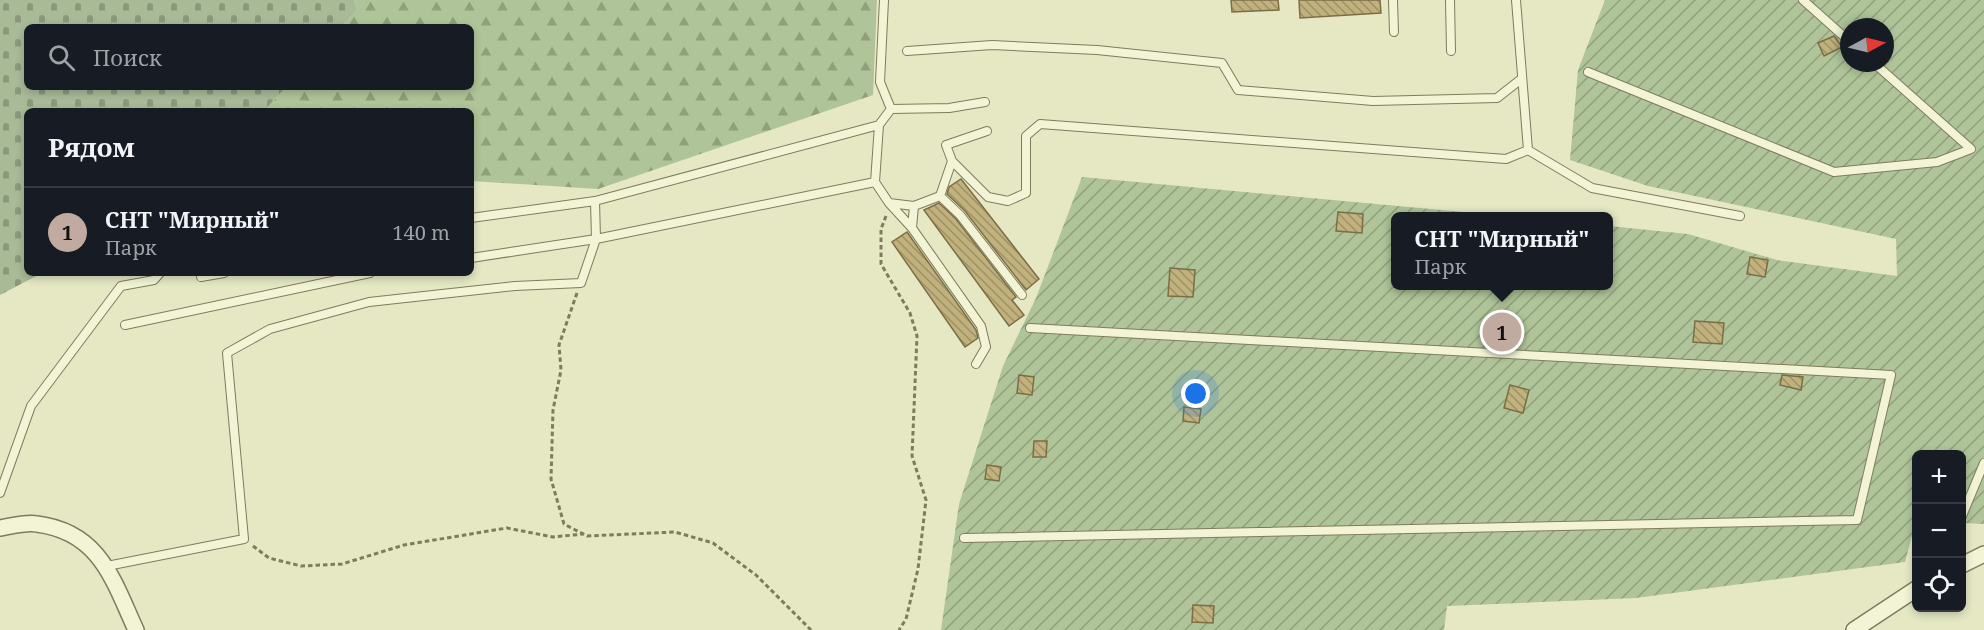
<!DOCTYPE html>
<html lang="ru">
<meta charset="utf-8">
<style>
:root{--surface:#171b24;--page:#20242c;--text:#f1f3f6;--muted:#9ea1a6;--line:#363941;--accent:#c1aa9f}
body{margin:0;font-family:"Noto Serif",serif;background:var(--page);color:var(--text)}
.controls{position:absolute;right:18px;bottom:18px;display:grid;overflow:hidden;border-radius:9px;box-shadow:0 3px 9px #0003}
.controls button{width:54px;height:54px;display:grid;place-items:center;padding:0;border:0;border-bottom:2px solid var(--line);background:var(--surface);color:var(--text);font:30px sans-serif}
.compass{position:absolute;left:1840px;top:18px;width:54px;height:54px;border-radius:50%;background:var(--surface);box-shadow:0 3px 9px #0003;rotate:83deg}
.you{position:absolute;left:1196px;top:394px;width:21px;height:21px;margin:-15px;border:4px solid #fff;border-radius:50%;background:#1a73e8;box-shadow:0 0 0 9px #1a73e833}
.badge{display:grid;place-items:center;width:39px;height:39px;border-radius:50%;background:var(--accent);color:#111;font-size:20px;font-weight:700}
.pin{position:absolute;translate:-50% -50%;border:3px solid #fff;box-shadow:0 2px 6px #0006}
.popup{position:absolute;left:1391px;top:212px;width:222px;height:78px;box-sizing:border-box;display:grid;place-content:center;border-radius:9px;background:var(--surface);filter:drop-shadow(0 2px 4px #0005);font-size:20px;white-space:nowrap;color:var(--muted)}
.popup b{font-size:22px;color:var(--text)}
.popup::after{content:'';position:absolute;left:50%;top:100%;margin-left:-12px;border:12px solid transparent;border-top-color:var(--surface)}
.list{margin:0;padding:0;list-style:none}
h2{display:flex;justify-content:space-between;align-items:center;height:78px;margin:0;padding:0 24px;font-size:26px}
h2 small{font-size:20px;font-weight:400;color:var(--muted)}
.list li{display:grid;grid-template-columns:39px 1fr auto;gap:18px;align-items:center;box-sizing:border-box;height:90px;padding:0 24px;border-top:2px solid var(--line)}
.list b{display:block;font-size:22px;white-space:nowrap}
.list p{margin:0;font-size:20px;white-space:nowrap;color:var(--muted)}
.list em{font-size:20px;font-style:normal;color:var(--muted)}
.icon{flex:none;width:33px;height:33px;fill:none;stroke:currentColor;stroke-width:2;stroke-linecap:round;stroke-linejoin:round}
.map{position:relative;flex:none;width:1984px;height:630px;overflow:hidden}
.search{position:absolute;background:var(--surface);box-shadow:0 3px 9px #0003;left:24px;top:24px;width:450px;height:66px;display:flex;align-items:center;gap:15px;box-sizing:border-box;padding:0 21px;border-radius:9px;color:var(--muted);font-size:22px}
.panel{position:absolute;background:var(--surface);box-shadow:0 3px 9px #0003;left:24px;top:108px;width:450px;height:168px;border-radius:9px}
.map>svg:first-child{display:block}
.forest{fill:url(#forest-firs)}
.cemetery{fill:url(#cemetery-stones)}
.garden{fill:url(#garden-furrows);fill-rule:evenodd}
.building{fill:url(#building-back-hatch);stroke:#7b6e45;stroke-width:1.5}
.lines{fill:none;stroke-linecap:round;stroke-linejoin:round}
.service-casing{stroke:#7f7c5c;stroke-width:10}
.minor-casing{stroke:#7f7c5c;stroke-width:18}
.path{stroke:#7f7c5c;stroke-width:3;stroke-dasharray:4.5 3;stroke-linecap:butt}
.service{stroke:#f2f4d5;stroke-width:8}
.minor{stroke:#f2f4d5;stroke-width:15}
</style>
<div class="map">
<svg width="1984" height="630" viewBox="0 0 1984 630">
<defs>
<pattern id="forest-firs" width="22" height="20" patternUnits="userSpaceOnUse" patternTransform="scale(1.5)"><rect width="22" height="20" fill="#afc498"/><path d="M5 1l3.5 6h-7zM16 11l3.5 6h-7z" fill="#8fa07b"/></pattern>
<pattern id="cemetery-stones" width="16" height="16" patternUnits="userSpaceOnUse" patternTransform="scale(1.5)"><rect width="16" height="16" fill="#a9ba97"/><path d="M2 7V4a2 2 0 0 1 4 0v3zM10 15v-3a2 2 0 0 1 4 0v3z" fill="#8a987b"/></pattern>
<pattern id="garden-furrows" width="10" height="10" patternUnits="userSpaceOnUse" patternTransform="scale(1.5)"><rect width="10" height="10" fill="#afc498"/><path d="M-1 1l2-2M0 10L10 0M9 11l2-2" fill="none" stroke="#8fa07b"/></pattern>
<pattern id="building-back-hatch" width="6" height="6" patternUnits="userSpaceOnUse" patternTransform="scale(1.5)"><rect width="6" height="6" fill="#c1b27d"/><path d="M-1 5l2 2M0 0l6 6M5-1l2 2" fill="none" stroke="#9d9166"/></pattern>
</defs>
<rect width="100%" height="100%" fill="#e5e8c3"/>
<path class="forest" d="M 354,0 L 877,0 L 873,95 L 598,189 L 471,181 L 471,111 L 264,111 L 286,87 L 471,87 L 471,27 L 341,27 L 357,10 Z"/>
<path class="cemetery" d="M 0,0 L 354,0 L 357,10 L 341,27 L 27,27 L 27,87 L 286,87 L 264,111 L 27,111 L 27,273 L 42,273 L 0,295 Z"/>
<path class="garden" d="M 1605,0 L 1984,0 L 1984,524 L 1962,523 L 1962,454 L 1916,454 L 1916,521 L 1905,562 L 1636,598 L 1447,606 L 1444,630 L 941,630 L 959,504 L 1003,366 L 1036,298 L 1082,177 L 1507,216 L 1396,216 L 1396,286 L 1609,286 L 1609,226 L 1688,234 L 1777,260 L 1897,276 L 1896,239 L 1648,186 L 1570,160 L 1578,70 ZM 1849,27 L 1885,27 L 1885,63 L 1849,63 Z"/>
<path class="building" d="M 1231,0 L 1278,0 L 1279,10 L 1232,12 Z
M 1299,0 L 1380,0 L 1381,13 L 1300,18 Z
M 1834,36 L 1842,47 L 1824,56 L 1818,43 Z
M 961,179 L 1039,279 L 1026,290 L 965,211 L 947,194 L 949,187 Z
M 939,203 L 956,219 L 1016,297 L 1012,300 L 1024,315 L 1009,326 L 924,210 Z
M 1338,212 L 1363,214 L 1362,233 L 1336,231 Z
M 907,232 L 976,330 L 978,338 L 965,347 L 892,242 Z
M 1750,257 L 1768,260 L 1765,277 L 1747,274 Z
M 1170,268 L 1195,270 L 1193,297 L 1168,296 Z
M 1695,321 L 1724,323 L 1722,344 L 1693,342 Z
M 1019,375 L 1034,377 L 1032,395 L 1017,393 Z
M 1782,375 L 1803,377 L 1801,390 L 1780,385 Z
M 1510,385 L 1529,390 L 1523,413 L 1504,408 Z
M 1184,407 L 1201,409 L 1199,423 L 1183,421 Z
M 1034,441 L 1047,441 L 1046,457 L 1033,457 Z
M 987,465 L 1001,467 L 999,481 L 985,479 Z
M 1193,605 L 1214,606 L 1213,623 L 1192,622 Z"/>
<g class="lines">
<g class="service-casing">
<path id="service" d="M 884,0 L 880,82 L 891,109
M 1393,0 L 1394,32
M 1450,0 L 1451,51
M 1516,0 L 1528,150 L 1592,188 L 1740,216
M 1803,0 L 1849,41
M 907,51 L 992,45 L 1097,50 L 1222,63 L 1238,90 L 1373,101 L 1497,98 L 1520,80
M 1588,72 L 1834,172 L 1937,162 L 1971,149 L 1874,63
M 985,102 L 949,108 L 891,109 L 879,125 L 875,182 L 889,203 L 914,206 L 940,196 L 952,161 L 988,197 L 1008,201 L 1026,193 L 1026,136 L 1040,124 L 1506,159 L 1528,150
M 952,161 L 946,145 L 987,131
M 940,196 L 960,215 L 1022,295
M 889,203 L 912,228
M 914,206 L 912,228 L 981,326 L 986,347 L 976,364
M 471,218 L 595,201 L 879,125
M 471,258 L 596,239 L 875,182
M 201,277 L 224,273
M 125,325 L 370,273
M 0,493 L 31,406 L 121,286 L 154,280 L 160,273
M 1962,516 L 1984,463
M 964,538 L 1857,520 L 1891,375 L 1030,328
M 107,566 L 244,539 L 227,353 L 270,329 L 369,302 L 515,286 L 581,283 L 596,239 L 595,201"/>
</g>
<g class="minor-casing">
<path id="minor" d="M 0,528 C 12,526 26,522 37,524 C 100,532 113,580 136,630
M 1962,565 L 1984,554
M 1854,630 L 1916,589"/>
</g>
<path class="path" d="M 886,216 L 881,229 L 881,264 L 910,313 L 917,336 L 912,456 L 926,500 L 918,569 L 906,619 L 899,630
M 577,293 L 559,345 L 561,370 L 553,410 L 551,479 L 564,524 L 587,536 L 675,532 L 713,543 L 756,575 L 811,630
M 253,546 L 269,558 L 301,566 L 342,564 L 404,545 L 507,528 L 553,537 L 584,534"/>
<use href="#service" class="service"/>
<use href="#minor" class="minor"/>
</g>
</svg>
<div class="controls">
<button>+</button>
<button>−</button>
<button><svg class="icon" aria-label="locate" viewBox="0 0 24 24"><circle cx="12" cy="12" r="6"/><path d="M12 2v4M12 18v4M2 12h4M18 12h4"/></svg></button>
</div>
<svg class="compass" viewBox="-18 -18 36 36"><path d="M0-13l5 13h-10z" fill="#e53935"/><path d="M0 13l5-13h-10z" fill="#9ea1a6"/></svg>
<div class="you"></div>
<div class="pin badge" style="left:1502px;top:332px">1</div>
<div class="popup"><b>СНТ &quot;Мирный&quot;</b>Парк</div>
<div class="search"><svg class="icon" aria-label="search" viewBox="0 0 24 24"><circle cx="10" cy="10" r="6"/><path d="M15 15l6 6"/></svg>Поиск</div>
<section class="panel">
<h2>Рядом<small></small></h2>
<ul class="list">
<li><span class="badge">1</span><div><b>СНТ &quot;Мирный&quot;</b><p>Парк</p></div><em>140 m</em></li>
</ul>
</section>
</div>
